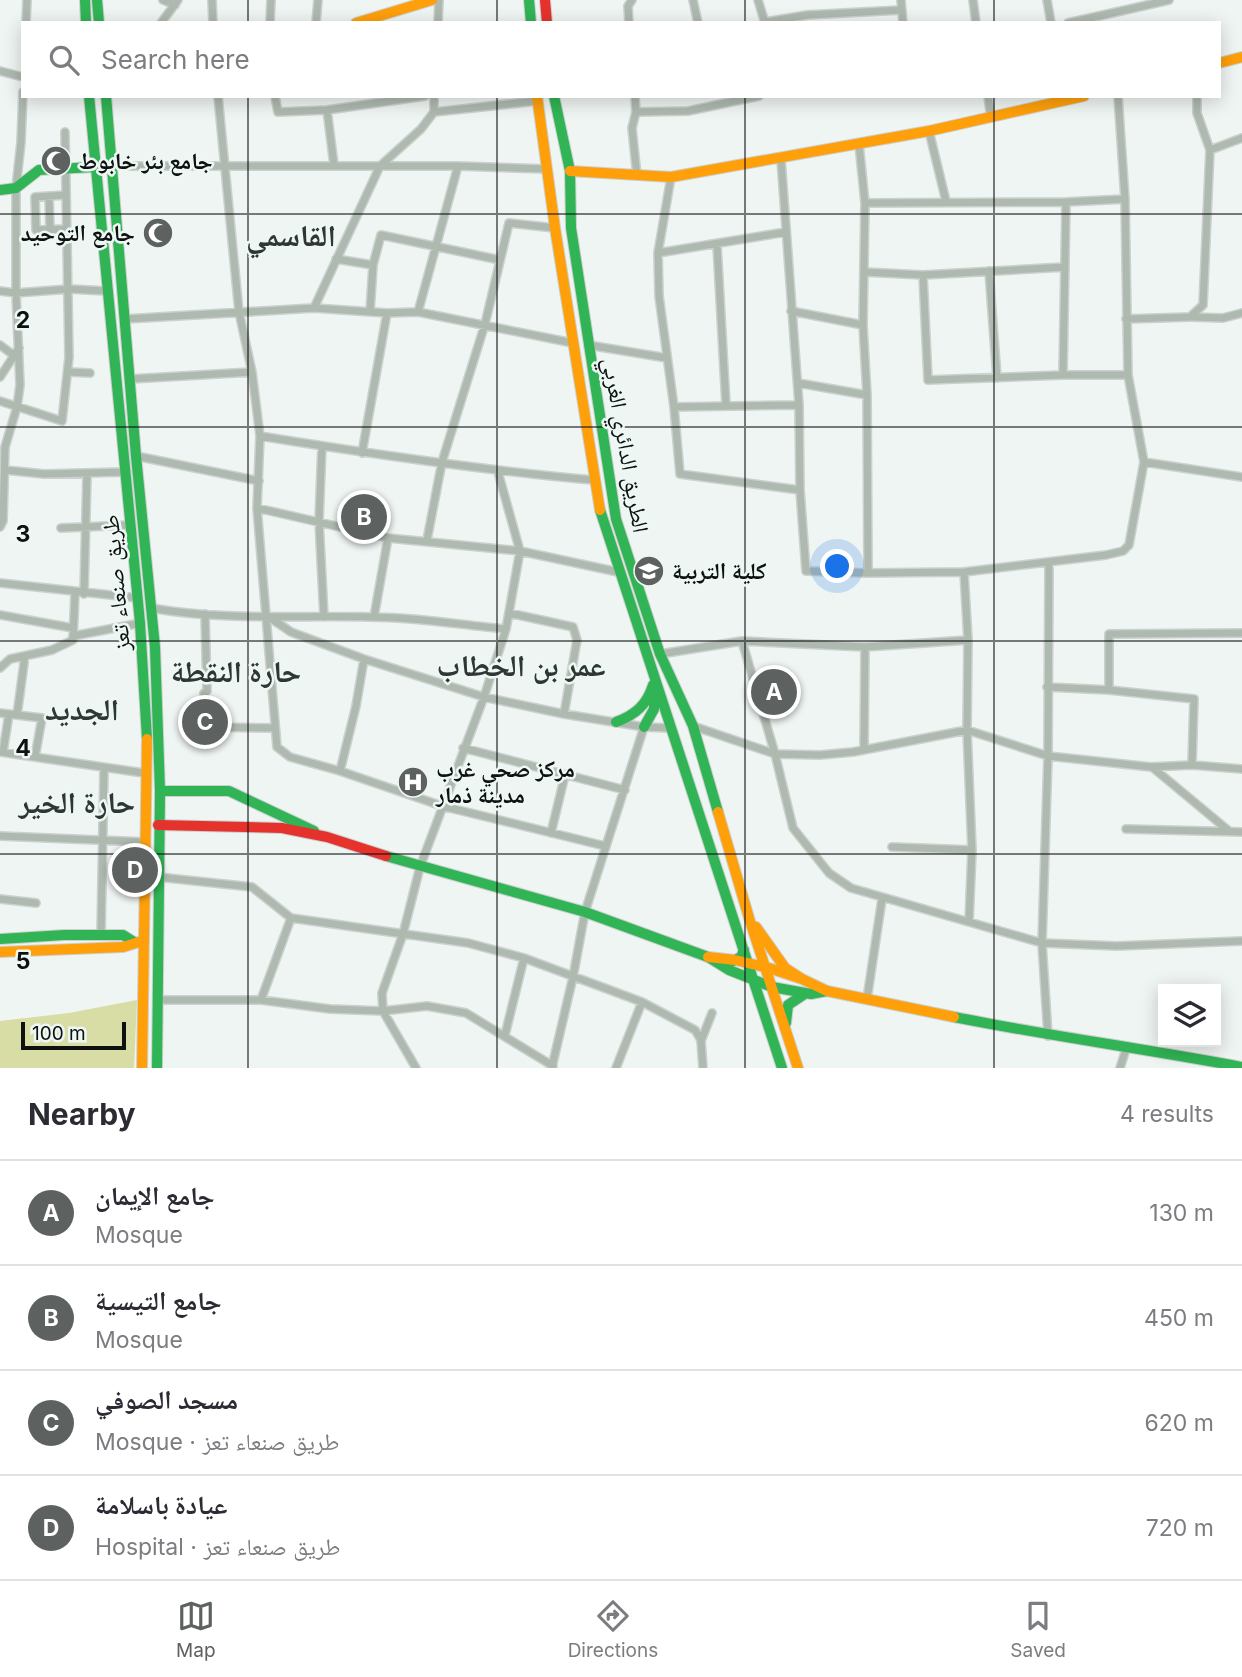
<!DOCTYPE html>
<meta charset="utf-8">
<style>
:root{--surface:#fff;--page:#f2f2f3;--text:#2b2b33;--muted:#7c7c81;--line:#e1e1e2;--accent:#5d615f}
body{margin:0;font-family:Inter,"Noto Naskh Arabic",sans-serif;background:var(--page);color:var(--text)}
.controls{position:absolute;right:21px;bottom:21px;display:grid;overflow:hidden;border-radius:0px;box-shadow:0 4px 18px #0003}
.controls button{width:63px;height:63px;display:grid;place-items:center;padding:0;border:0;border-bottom:2px solid var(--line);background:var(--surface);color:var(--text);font:35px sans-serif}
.scale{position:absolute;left:21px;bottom:18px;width:105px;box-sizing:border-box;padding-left:7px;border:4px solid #0e1110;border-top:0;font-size:19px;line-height:24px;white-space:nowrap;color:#0e1110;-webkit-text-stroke:5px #edf7f3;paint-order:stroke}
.you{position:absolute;left:838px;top:567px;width:24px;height:24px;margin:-18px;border:5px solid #fff;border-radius:50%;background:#1a73e8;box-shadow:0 0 0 10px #1a73e833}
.badge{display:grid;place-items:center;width:46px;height:46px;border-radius:50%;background:var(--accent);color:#fff;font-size:23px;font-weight:700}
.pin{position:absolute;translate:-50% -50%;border:4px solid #fff;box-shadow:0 2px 7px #0006}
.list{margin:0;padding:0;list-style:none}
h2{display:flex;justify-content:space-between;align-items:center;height:91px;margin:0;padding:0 28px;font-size:30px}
h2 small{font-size:23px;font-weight:400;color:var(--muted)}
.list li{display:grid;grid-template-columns:46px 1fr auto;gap:21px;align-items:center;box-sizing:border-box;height:105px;padding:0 28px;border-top:2px solid var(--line)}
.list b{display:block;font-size:26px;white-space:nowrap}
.list p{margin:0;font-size:23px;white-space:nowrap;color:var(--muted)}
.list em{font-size:23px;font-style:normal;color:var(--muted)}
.icon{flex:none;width:38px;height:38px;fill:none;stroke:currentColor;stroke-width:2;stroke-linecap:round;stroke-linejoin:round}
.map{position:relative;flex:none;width:1242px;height:1068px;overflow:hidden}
.search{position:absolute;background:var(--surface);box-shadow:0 4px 18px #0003;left:21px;right:21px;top:21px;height:77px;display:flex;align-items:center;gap:18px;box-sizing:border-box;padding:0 24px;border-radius:0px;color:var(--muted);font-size:26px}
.sheet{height:511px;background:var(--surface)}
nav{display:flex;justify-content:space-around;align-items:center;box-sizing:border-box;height:98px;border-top:2px solid var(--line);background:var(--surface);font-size:19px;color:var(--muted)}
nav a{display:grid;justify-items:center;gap:4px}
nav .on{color:var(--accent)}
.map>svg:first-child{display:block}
.green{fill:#d7dda4}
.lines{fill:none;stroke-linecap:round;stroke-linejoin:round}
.street-casing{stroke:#ccd0ce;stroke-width:10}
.fast-casing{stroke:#ccd0ce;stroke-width:12}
.slow-casing{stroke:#ccd0ce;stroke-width:12}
.jam-casing{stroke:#ccd0ce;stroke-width:12}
.street{stroke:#aeb9af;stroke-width:7}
.fast{stroke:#30b455;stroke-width:10}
.slow{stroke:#ff9f0a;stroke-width:10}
.jam{stroke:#e5322d;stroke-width:10}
.grid{fill:none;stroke:#0e1110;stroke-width:2;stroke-opacity:0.55}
.labels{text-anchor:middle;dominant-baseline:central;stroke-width:5;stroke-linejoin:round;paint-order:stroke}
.poi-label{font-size:23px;font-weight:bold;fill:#0e1110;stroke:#edf7f3;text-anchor:start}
.street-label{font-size:23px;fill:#0e1110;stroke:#edf7f3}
.district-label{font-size:30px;font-weight:bold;fill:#2f3633;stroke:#edf7f3}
.grid-label{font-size:23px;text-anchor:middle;font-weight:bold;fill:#0e1110;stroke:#edf7f3;stroke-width:5;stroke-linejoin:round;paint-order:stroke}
</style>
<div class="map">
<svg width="1242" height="1068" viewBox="0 0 1242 1068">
<rect width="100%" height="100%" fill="#eff5f2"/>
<path class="green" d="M 137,1000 L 134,1068 L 0,1068 L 0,1021 L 69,1013 Z"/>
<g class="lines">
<g class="street-casing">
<path id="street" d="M 163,0 L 175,5
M 212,0 L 213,23
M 693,0 L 698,23
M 758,0 L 765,23
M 901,0 L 903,23
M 973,0 L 976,23
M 1047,0 L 1051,23
M 766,22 L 807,15 L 901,10
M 26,23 L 27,0
M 161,23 L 178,0
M 270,23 L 271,0
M 316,23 L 318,0
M 438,23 L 439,0
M 629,23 L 628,6 L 632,0
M 1068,23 L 1169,0
M 0,71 L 23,77
M 218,96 L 239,312 L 252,372 L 260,436 L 257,508 L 277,747 L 290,757 L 340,771 L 442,806 L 605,846
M 275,96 L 278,112 L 327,110 L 425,96
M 635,96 L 636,112 L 632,128 L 637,176
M 988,96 L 991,118
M 327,110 L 334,165
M 434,112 L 537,101
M 636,112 L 688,111 L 759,96
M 929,131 L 946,201
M 859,144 L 865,203 L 863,325 L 867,395 L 868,573
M 1210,150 L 1242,138
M 781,159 L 799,405 L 800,490 L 806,571 L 868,573 L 964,572 L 1106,555 L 1123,551 L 1129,545 L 1144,462 L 1128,375 L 1125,199 L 1118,96
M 112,166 L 458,166 L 547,169
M 671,177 L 658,253 L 659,296 L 674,407 L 680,474 L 800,490
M 66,195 L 35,197 L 36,230 L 66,229
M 49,196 L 50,230
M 865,203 L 1066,202 L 1125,199
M 717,245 L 726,405
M 658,253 L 786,232
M 336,259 L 373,265
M 989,271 L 997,378
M 864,272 L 923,275 L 928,380 L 1063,375 L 1128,375
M 923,275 L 1065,267
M 0,291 L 16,293 L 69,289 L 107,291
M 314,308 L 380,166 L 421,129 L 434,112 L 434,96
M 791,311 L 863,325
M 370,312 L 373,265 L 381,235 L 500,260
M 418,312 L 458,166
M 1191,317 L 1223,318 L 1242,313
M 125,319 L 314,308 L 387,313 L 418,312 L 573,343
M 1126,319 L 1190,317 L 1203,305 L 1210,150 L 1197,113 L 1197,96
M 0,345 L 16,357
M 588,345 L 667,358
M 68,372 L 90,373
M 1063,375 L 1066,202
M 0,377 L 19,348
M 130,379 L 252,372
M 798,383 L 867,395
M 0,401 L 62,421 L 69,357 L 65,132
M 674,407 L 799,405
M 260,436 C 371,454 481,470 593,480
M 322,446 L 319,521 L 324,617
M 362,453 L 387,313
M 136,456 L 259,481
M 1144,462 L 1242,477
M 5,470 L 44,474 L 126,472
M 257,508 L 388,538 L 520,551 L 618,572
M 0,527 L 3,521 L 5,447 L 17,407 L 20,385 L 16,293 L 16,188 L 21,142 L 23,92
M 61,528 L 130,525
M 427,540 L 442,462 L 485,324 L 509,223 L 555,228
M 964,572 L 968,640 L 967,730 L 972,850 L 969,922
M 0,583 L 138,598
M 84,594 L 87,474
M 151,608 C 223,621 298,615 371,617 C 416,617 461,625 506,629
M 509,613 L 573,627 L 577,640 L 564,714
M 205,614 L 207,691 L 204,693 L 203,727 L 274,728
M 0,615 L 73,628
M 266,615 L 291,632 L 364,659 L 484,697 L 564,714 L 644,727
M 374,617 L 388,538
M 73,636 L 141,623
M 742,641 L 775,754 L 793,828 L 829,873 L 851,888 L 1042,943 L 1117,946 L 1242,941
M 660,654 L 742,641 L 865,647 L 968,640
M 0,668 L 10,659 L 52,650 L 73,640 L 75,593
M 1047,687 L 1109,690 L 1194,699 L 1192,765
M 1109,690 L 1109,634 L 1242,633
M 0,713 L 42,718 L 35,757
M 17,715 L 25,656
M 693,726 L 775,754 L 820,755 L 853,752 L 967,730 L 1048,756 L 1151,767 L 1192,765 L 1242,769
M 463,748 L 625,790
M 864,750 L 865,647
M 0,752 L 144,773
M 3,752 L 9,714
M 1152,767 L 1229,831
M 340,771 L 356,706 L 364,659
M 1126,829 L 1242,832
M 551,833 L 565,775
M 0,836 L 146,842
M 892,847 L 972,850
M 158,877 L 252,887 L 291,918 L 468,943 L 524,958 L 642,1002 L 695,1030 L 701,1040 L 703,1068
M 0,899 L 36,903
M 101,935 L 104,769
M 867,999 L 882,899
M 157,1000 L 261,1000 L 330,1009 L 383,1011 L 427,1006 L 466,1013 L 553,1066
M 261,1000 L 291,918
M 505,1035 L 524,958
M 1048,1036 L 1042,943 L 1048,756 L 1049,563
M 701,1041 L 712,1013
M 552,1067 L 573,977 L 585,912 L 644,727 L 669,728
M 416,1068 L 383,1011 L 382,993 L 403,934 L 420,867 L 484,697 L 506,629 L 520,551 L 498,472
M 616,1068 L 642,1002
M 1120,1068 L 1127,1046"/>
</g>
<g class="fast-casing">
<path id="fast" d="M 85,0 L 86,23
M 97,0 L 99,23
M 529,0 L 531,23
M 89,96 L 140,623 L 147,739
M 106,96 L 136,456 L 155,647 L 160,791 L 157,1068
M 554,96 L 570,171 L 571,228 L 616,519 L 660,654 L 693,726 L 718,812
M 0,190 L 16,188 L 39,170 L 112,166
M 600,510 L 782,1068
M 616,722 C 635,715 647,705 653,685
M 644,727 L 654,709 L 654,695
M 160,791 L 229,791 L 314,831
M 386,856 L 585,912 L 708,957 L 729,970 L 772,987 L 811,994 L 827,991
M 0,939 L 64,935 L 123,935 L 134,942
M 733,961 L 741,957 L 744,950
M 954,1017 C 1050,1036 1146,1049 1242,1067
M 786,1023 L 788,1005 L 806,993"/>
</g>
<g class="slow-casing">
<path id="slow" d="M 356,23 L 432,0
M 1219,63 L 1242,57
M 537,96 L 555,228 L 600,510
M 570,171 L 671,177 L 929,131 L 1084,96
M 718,812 L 749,918 L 798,1068
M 756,927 L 785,968 L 802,979
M 0,952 L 123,947 L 142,941
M 708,957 L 735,960 L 769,968 L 802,979 L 827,991 L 954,1017
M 142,1068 L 147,739"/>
</g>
<g class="jam-casing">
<path id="jam" d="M 545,0 L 547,23
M 158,825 L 282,828 L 327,837 L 386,856"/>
</g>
<use href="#street" class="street"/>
<use href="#fast" class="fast"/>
<use href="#slow" class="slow"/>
<use href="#jam" class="jam"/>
</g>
<path class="grid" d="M 248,0 L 248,23M 497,0 L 497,23M 745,0 L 745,23M 994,0 L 994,23M 248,96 L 248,1068M 497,96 L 497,1068M 745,96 L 745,1068M 994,96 L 994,1068M 0,214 L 1242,214M 0,427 L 1242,427M 0,641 L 1242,641M 0,854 L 1242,854"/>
<defs>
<g id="mosque-disc" transform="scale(1.575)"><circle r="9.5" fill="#5d615f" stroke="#edf7f3"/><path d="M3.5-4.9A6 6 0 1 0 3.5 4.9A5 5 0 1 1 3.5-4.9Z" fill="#fff"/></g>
<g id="university-disc" transform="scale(1.575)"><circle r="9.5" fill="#5d615f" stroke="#edf7f3"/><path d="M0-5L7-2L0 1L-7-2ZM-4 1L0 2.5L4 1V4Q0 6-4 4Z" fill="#fff"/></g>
<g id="hospital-disc" transform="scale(1.575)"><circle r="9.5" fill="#5d615f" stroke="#edf7f3"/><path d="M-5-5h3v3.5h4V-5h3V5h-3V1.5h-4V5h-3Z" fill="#fff"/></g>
</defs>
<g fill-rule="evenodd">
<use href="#mosque-disc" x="56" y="161"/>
<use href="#mosque-disc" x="158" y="233"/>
<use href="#university-disc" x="649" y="571"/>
<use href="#hospital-disc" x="413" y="782"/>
</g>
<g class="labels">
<g class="poi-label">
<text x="79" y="161">جامع بئر خابوط</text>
<text x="135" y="233" text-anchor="end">جامع التوحيد</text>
<text x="672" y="571">كلية التربية</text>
<text x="436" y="769">مركز صحي غرب<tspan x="436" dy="26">مدينة ذمار</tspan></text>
</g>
<g class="street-label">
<text transform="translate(626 445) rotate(80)">الطريق الدائري الغربي</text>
<text transform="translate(116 583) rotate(-95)">طريق صنعاء تعز</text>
</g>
<g class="district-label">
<text x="291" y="235">القاسمي</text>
<text x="521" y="665">عمر بن الخطاب</text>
<text x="236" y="671">حارة النقطة</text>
<text x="82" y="709">الجديد</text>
<text x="77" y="802">حارة الخير</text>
</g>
</g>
<g class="grid-label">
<text x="23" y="328">2</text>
<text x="23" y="542">3</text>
<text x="23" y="756">4</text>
<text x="23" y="969">5</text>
</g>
</svg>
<div class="controls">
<button><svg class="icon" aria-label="layers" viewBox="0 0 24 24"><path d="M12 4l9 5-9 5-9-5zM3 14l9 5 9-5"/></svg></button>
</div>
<div class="scale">100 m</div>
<div class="you"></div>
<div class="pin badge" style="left:774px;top:692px">A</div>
<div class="pin badge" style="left:364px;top:517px">B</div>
<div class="pin badge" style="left:205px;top:722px">C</div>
<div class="pin badge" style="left:135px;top:870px">D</div>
<div class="search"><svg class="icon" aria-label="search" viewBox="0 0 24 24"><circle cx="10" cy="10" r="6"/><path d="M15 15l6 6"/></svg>Search here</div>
</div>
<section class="sheet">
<h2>Nearby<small>4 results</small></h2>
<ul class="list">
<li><span class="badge">A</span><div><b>جامع الإيمان</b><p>Mosque</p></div><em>130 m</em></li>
<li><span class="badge">B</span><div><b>جامع التيسية</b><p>Mosque</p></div><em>450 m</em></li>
<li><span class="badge">C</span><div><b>مسجد الصوفي</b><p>Mosque · طريق صنعاء تعز</p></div><em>620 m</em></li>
<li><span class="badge">D</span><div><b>عيادة باسلامة</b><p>Hospital · طريق صنعاء تعز</p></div><em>720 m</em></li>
</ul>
</section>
<nav>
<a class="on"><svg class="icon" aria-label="map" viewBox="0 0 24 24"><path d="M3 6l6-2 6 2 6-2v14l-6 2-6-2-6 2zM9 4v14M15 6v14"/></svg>Map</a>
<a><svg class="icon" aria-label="directions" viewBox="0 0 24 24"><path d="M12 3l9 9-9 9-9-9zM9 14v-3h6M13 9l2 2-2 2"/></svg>Directions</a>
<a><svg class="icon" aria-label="saved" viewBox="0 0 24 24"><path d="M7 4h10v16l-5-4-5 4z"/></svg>Saved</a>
</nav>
